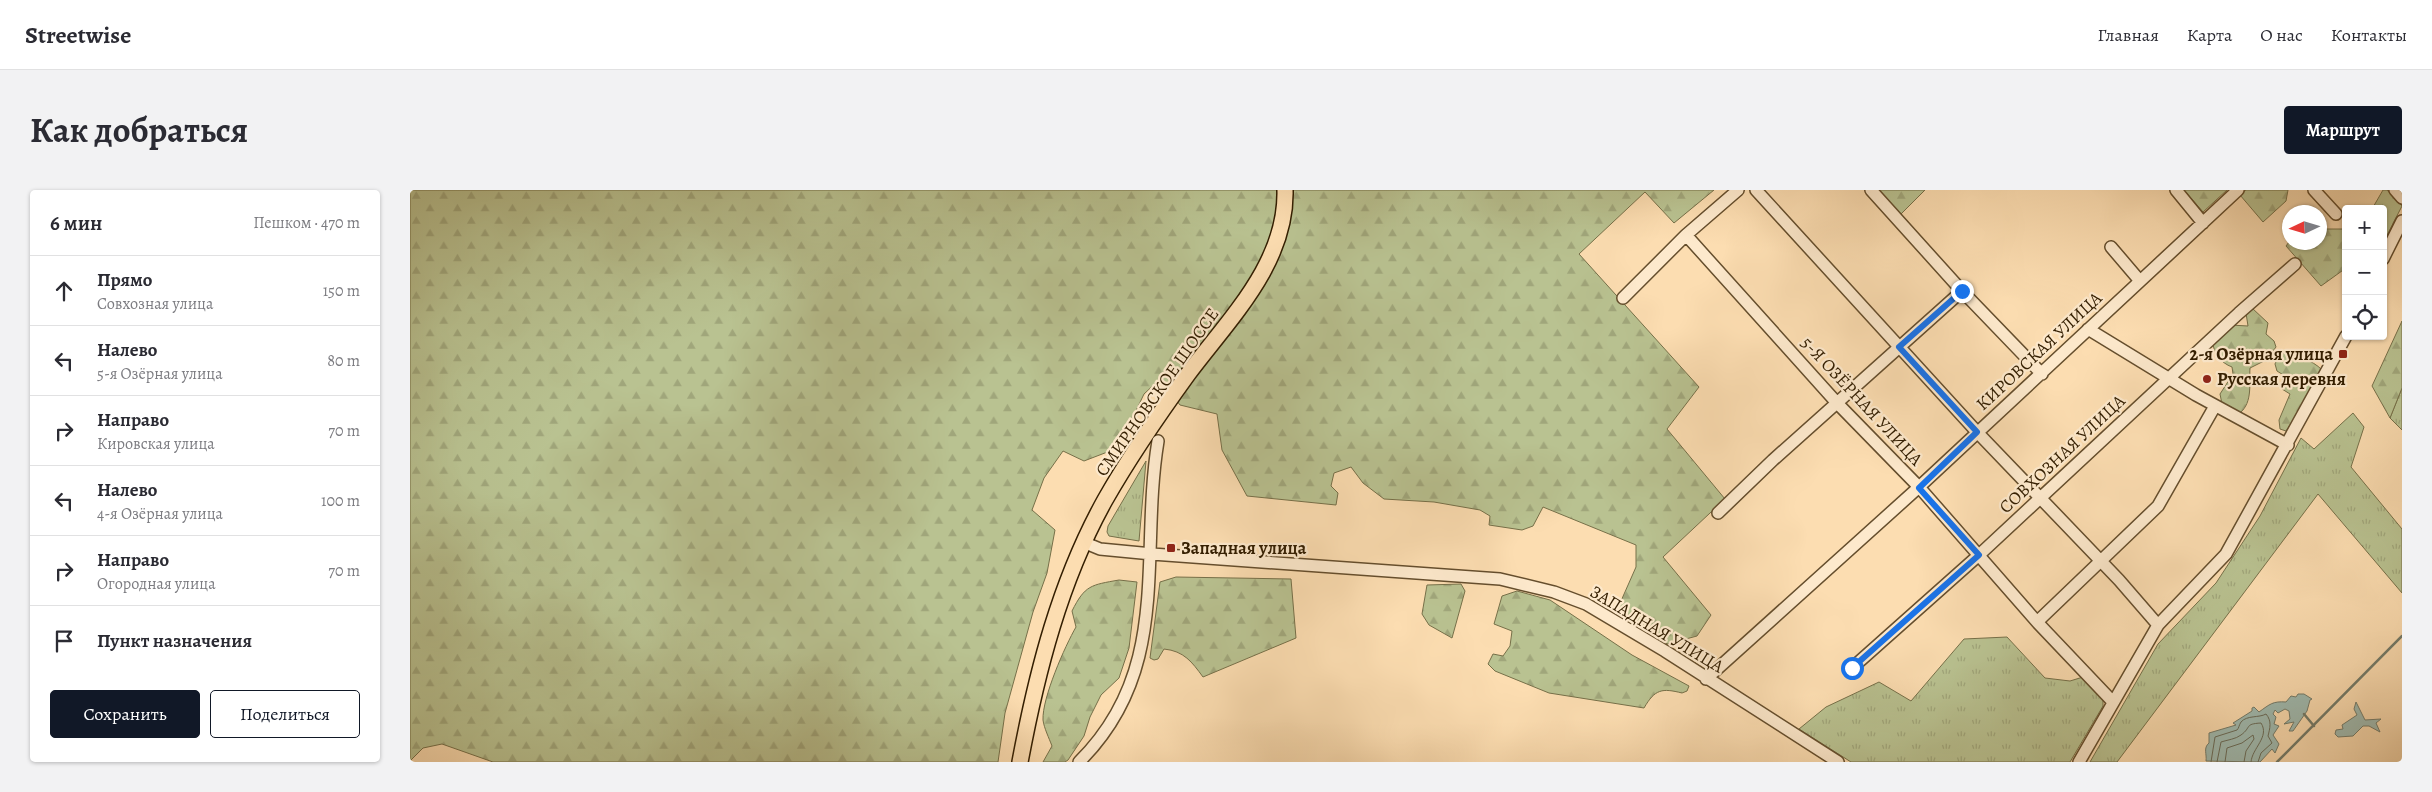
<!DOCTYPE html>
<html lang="ru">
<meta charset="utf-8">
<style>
:root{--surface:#fff;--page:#f2f2f3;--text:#2b2b33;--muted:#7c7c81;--line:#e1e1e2;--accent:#111827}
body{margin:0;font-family:Alegreya,serif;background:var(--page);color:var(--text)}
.controls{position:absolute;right:15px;top:15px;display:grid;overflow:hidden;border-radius:5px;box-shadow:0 1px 4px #0004}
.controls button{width:45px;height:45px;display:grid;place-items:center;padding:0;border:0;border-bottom:1px solid var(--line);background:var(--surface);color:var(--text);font:25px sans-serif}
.compass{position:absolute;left:1872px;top:15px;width:45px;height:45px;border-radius:50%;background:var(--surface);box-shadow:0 1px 4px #0004;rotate:266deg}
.stop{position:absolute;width:15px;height:15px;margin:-11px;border:4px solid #1a73e8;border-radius:50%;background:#fff}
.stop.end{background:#1a73e8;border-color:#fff;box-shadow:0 1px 5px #0008}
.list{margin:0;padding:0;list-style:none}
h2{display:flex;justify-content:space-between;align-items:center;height:65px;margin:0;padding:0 20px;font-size:21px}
h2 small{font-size:16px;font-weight:400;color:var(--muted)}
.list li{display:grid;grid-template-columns:32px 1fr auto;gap:15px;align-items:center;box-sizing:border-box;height:70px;padding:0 20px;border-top:1px solid var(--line)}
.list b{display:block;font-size:19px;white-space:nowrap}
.list p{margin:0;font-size:16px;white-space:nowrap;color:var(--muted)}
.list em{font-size:16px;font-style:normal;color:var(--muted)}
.actions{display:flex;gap:10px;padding:15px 20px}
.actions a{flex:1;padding:11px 0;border:1px solid var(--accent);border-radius:5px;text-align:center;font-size:18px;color:var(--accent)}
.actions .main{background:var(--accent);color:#fff}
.icon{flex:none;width:28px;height:28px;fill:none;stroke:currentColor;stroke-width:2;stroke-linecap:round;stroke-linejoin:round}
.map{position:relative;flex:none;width:1992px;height:572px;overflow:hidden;border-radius:5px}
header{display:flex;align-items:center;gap:30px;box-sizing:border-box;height:70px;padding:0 25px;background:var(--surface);border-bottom:1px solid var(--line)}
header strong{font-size:24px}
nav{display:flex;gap:28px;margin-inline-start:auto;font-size:18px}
.intro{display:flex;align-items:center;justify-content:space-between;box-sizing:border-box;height:120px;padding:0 30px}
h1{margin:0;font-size:35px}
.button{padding:12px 22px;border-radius:5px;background:var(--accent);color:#fff;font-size:18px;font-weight:700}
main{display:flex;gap:30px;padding:0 30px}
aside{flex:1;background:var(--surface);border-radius:5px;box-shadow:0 1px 4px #0004}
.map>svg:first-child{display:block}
.grass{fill:url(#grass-tufts);stroke:#767049}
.forest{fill:url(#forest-firs);stroke:#767049}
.water{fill:#a0bbb1;stroke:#747c6b}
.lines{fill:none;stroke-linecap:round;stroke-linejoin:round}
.shore{stroke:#6a6c59;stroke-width:1}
.stream{stroke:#747c6b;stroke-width:2.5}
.minor-casing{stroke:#654e2d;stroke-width:14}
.major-casing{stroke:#331e01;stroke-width:18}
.minor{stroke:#fde9cc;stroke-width:11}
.major{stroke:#fcddb1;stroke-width:15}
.route{stroke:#1a73e8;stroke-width:6}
.poi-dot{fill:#8f2418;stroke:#fde9cc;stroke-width:2}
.labels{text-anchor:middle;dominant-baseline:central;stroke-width:4.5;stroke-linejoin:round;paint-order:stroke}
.street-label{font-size:18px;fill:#331e01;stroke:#fde9cc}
.poi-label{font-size:18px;font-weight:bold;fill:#331e01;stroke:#fde9cc;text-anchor:start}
</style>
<header>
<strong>Streetwise</strong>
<nav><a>Главная</a><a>Карта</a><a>О нас</a><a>Контакты</a></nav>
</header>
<div class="intro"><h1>Как добраться</h1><a class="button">Маршрут</a></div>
<main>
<aside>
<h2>6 мин<small>Пешком · 470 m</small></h2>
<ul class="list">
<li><svg class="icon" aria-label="ahead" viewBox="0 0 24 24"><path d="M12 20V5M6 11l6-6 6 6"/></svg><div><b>Прямо</b><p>Совхозная улица</p></div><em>150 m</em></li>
<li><svg class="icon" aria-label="left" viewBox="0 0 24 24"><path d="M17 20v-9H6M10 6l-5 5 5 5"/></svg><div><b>Налево</b><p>5-я Озёрная улица</p></div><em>80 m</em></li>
<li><svg class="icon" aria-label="right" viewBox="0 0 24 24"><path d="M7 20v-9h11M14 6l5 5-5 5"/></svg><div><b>Направо</b><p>Кировская улица</p></div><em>70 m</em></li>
<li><svg class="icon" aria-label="left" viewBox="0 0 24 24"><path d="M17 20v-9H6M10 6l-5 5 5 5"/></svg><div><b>Налево</b><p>4-я Озёрная улица</p></div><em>100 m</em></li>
<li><svg class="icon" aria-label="right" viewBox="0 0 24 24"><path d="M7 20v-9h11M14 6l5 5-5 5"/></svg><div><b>Направо</b><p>Огородная улица</p></div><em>70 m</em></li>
<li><svg class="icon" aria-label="arrive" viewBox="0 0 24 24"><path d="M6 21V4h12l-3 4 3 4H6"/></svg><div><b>Пункт назначения</b></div></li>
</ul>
<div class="actions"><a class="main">Сохранить</a><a>Поделиться</a></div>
</aside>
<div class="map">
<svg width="1992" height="572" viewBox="0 0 1992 572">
<defs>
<pattern id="grass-tufts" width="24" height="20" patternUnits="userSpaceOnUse" patternTransform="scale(1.25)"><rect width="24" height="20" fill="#b9c291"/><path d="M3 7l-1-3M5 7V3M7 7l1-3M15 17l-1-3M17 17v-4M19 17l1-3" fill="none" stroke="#a0a67b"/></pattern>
<pattern id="forest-firs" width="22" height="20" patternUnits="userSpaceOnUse" patternTransform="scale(1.25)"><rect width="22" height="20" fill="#b9c291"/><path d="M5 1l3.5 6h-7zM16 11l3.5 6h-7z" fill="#a0a67b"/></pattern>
</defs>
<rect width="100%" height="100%" fill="#fcddb1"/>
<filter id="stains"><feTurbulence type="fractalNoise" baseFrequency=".004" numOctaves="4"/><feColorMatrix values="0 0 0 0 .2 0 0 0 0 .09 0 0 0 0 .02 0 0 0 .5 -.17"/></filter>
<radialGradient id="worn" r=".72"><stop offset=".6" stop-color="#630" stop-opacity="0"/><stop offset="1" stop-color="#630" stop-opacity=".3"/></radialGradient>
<path class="grass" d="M 1992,198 L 1992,240 L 1980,228 Z
M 1943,223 L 1954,237 L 1941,277 L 1992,339 L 1992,403 L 1908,304 L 1707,572 L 1680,572 L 1748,454 L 1806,393 L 1850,326 L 1891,248 L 1904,259 Z
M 736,271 L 729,351 L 699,346 L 697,342 L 698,336 Z
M 1597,447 L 1635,488 L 1660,491 L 1673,487 L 1693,507 L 1693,516 L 1660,572 L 1441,572 L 1389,539 L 1416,517 L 1469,492 L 1501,511 L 1554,449 Z"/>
<path class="forest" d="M 0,0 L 1304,0 L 1264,33 L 1235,2 L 1169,64 L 1289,197 L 1257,239 L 1315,309 L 1253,367 L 1301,425 L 1287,446 L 1257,454 L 1207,420 L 1226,377 L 1226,355 L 1133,317 L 1123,336 L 1112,340 L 1079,335 L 1080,326 L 1070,320 L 1024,312 L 974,309 L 953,293 L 941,277 L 924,283 L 921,296 L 928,303 L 926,315 L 837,306 L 812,260 L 807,224 L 770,215 L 750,189 L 734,204 L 722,229 L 700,261 L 674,271 L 653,261 L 634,288 L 622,320 L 645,340 L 637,383 L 623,422 L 595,523 L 588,572 L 83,572 L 32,554 L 13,558 L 0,571 Z
M 1466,0 L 1515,0 L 1489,26 Z
M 1774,0 L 1817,0 L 1793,22 Z
M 1836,0 L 1878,0 L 1876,11 L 1853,32 L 1830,5 Z
M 1973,0 L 1977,0 L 1992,16 L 1973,53 L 1973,19 L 1962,19 Z
M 1910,39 L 1936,39 L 1936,78 L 1911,96 L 1876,56 L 1879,52 L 1910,52 Z
M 1842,118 L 1858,133 L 1856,144 L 1864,151 L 1866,157 L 1856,170 L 1840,178 C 1839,193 1843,212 1830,223 L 1812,214 L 1810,204 L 1823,184 L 1822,177 C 1811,173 1803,163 1803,152 L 1820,135 L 1838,136 L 1836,123 Z
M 1992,131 L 1992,198 L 1980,228 L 1962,196 Z
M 1869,163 C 1882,163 1903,170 1912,180 L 1893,216 L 1876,241 L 1870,239 L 1869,230 L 1880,204 L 1872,199 L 1870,195 L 1875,186 L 1867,181 L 1865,174 Z
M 766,387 L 881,389 L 886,448 L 793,487 C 782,472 774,461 754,459 L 748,469 L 744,470 L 740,468 L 750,392 Z
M 709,390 L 727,392 L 719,458 L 709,488 L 691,505 L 680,527 L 674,546 L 658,570 L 655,572 L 633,572 L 642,556 C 639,548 634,538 633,530 C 632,508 655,456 666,437 L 662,421 C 675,395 681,395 709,390 Z
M 1051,394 L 1055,401 L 1042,448 L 1019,435 L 1012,424 L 1017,395 Z
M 1107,401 L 1140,410 L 1222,465 L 1279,496 L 1277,501 L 1272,503 C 1252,498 1245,499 1234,518 L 1139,503 L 1085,481 L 1078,474 L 1083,464 L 1093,466 L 1100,456 L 1102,441 L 1084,434 L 1092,406 Z"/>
<path class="water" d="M 1888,504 L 1894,504 L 1902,509 L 1900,510 L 1897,521 L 1883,541 L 1879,541 L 1884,532 L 1874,534 L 1880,529 L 1879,521 L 1875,519 L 1868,523 L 1865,520 L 1863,524 L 1866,527 L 1864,534 L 1869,536 L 1863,545 L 1869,554 L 1865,563 L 1862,559 L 1850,572 L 1796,571 C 1797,564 1793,558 1799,553 L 1799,543 L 1826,535 L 1823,533 L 1842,521 L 1842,518 L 1844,517 L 1849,522 C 1860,514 1863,511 1876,512 L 1881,506 L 1886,507 Z
M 1946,512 L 1955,530 L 1971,529 L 1966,533 L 1970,542 L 1959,536 L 1953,536 L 1943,546 L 1928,547 L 1925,544 L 1926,540 L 1933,539 L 1932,535 L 1947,525 L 1944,519 Z"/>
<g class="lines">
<path class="shore" d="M 1801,572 L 1805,547 L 1827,540 C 1829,538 1829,535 1831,532 C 1837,525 1849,528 1856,524 C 1862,531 1860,538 1858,546 L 1862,553 L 1851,563 L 1848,572
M 1807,572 L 1811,552 C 1817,550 1826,549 1831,545 C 1842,537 1834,534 1851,533 C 1860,547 1842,558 1841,572
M 1815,572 L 1817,558 L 1832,553 L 1843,545 L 1844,549 L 1836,561 L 1834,572"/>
<path class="stream" d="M 1894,524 L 1904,536
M 1867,572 L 1992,446"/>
<g class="minor-casing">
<path id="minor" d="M 1346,0 L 1567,242 L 1709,390 L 1748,435
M 1461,0 L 1552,101 L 1632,184
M 1766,0 L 1793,33
M 1904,0 L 1926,24
M 1985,0 L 1992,8
M 1276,45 L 1427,213 L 1509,297 L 1627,432 L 1703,512
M 1701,57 L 1730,91
M 1973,69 L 1992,31
M 1213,108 L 1276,45 L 1328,0
M 1678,139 L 1786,205 L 1878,255
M 1308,323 L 1363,270 L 1552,101
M 673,352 L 690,359 L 742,364 L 1090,389 L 1144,402 L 1176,414 L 1255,461 L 1428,572
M 1627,432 L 1748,316 L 1805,216
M 1442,478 L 1569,365 L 1829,123 L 1885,74
M 1296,489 L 1509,297 L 1828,0
M 669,572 C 763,479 729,366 748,251
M 1669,572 L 1748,435 L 1816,364 L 1936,146"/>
</g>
<g class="major-casing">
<path id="major" d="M 610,572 C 627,481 650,391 695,310 C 720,266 749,224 778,184 C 819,129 877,73 875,0"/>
</g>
<use href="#minor" class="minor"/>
<use href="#major" class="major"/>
</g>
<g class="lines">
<path class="route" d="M 1442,478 L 1569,365 L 1509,298 L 1567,242 L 1489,157 L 1552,101"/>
</g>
<g class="poi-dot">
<rect x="1928" y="159" width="10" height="10" rx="2.5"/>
<circle cx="1797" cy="189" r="5"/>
<rect x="756" y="353" width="10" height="10" rx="2.5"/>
</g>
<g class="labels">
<g class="street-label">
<text transform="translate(1629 161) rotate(-43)">КИРОВСКАЯ УЛИЦА</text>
<text transform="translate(747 202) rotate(-55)">СМИРНОВСКОЕ ШОССЕ</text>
<text transform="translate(1452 211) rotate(47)">5-Я ОЗЁРНАЯ УЛИЦА</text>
<text transform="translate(1652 264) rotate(-43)">СОВХОЗНАЯ УЛИЦА</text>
<text transform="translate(1247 439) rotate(31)">ЗАПАДНАЯ УЛИЦА</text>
</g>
<g class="poi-label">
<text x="1923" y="164" text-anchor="end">2-я Озёрная улица</text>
<text x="1807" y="189">Русская деревня</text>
<text x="771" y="358">Западная улица</text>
</g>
</g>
<rect width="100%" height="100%" filter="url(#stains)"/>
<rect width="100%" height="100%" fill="url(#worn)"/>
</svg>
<div class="controls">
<button>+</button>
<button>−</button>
<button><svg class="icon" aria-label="locate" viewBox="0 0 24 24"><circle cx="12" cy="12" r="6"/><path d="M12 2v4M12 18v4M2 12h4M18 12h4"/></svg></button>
</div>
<svg class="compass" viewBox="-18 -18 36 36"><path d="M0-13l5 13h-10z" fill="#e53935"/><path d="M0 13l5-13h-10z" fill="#7c7c81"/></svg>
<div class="stop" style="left:1442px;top:478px"></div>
<div class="stop end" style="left:1552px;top:101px"></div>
</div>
</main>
